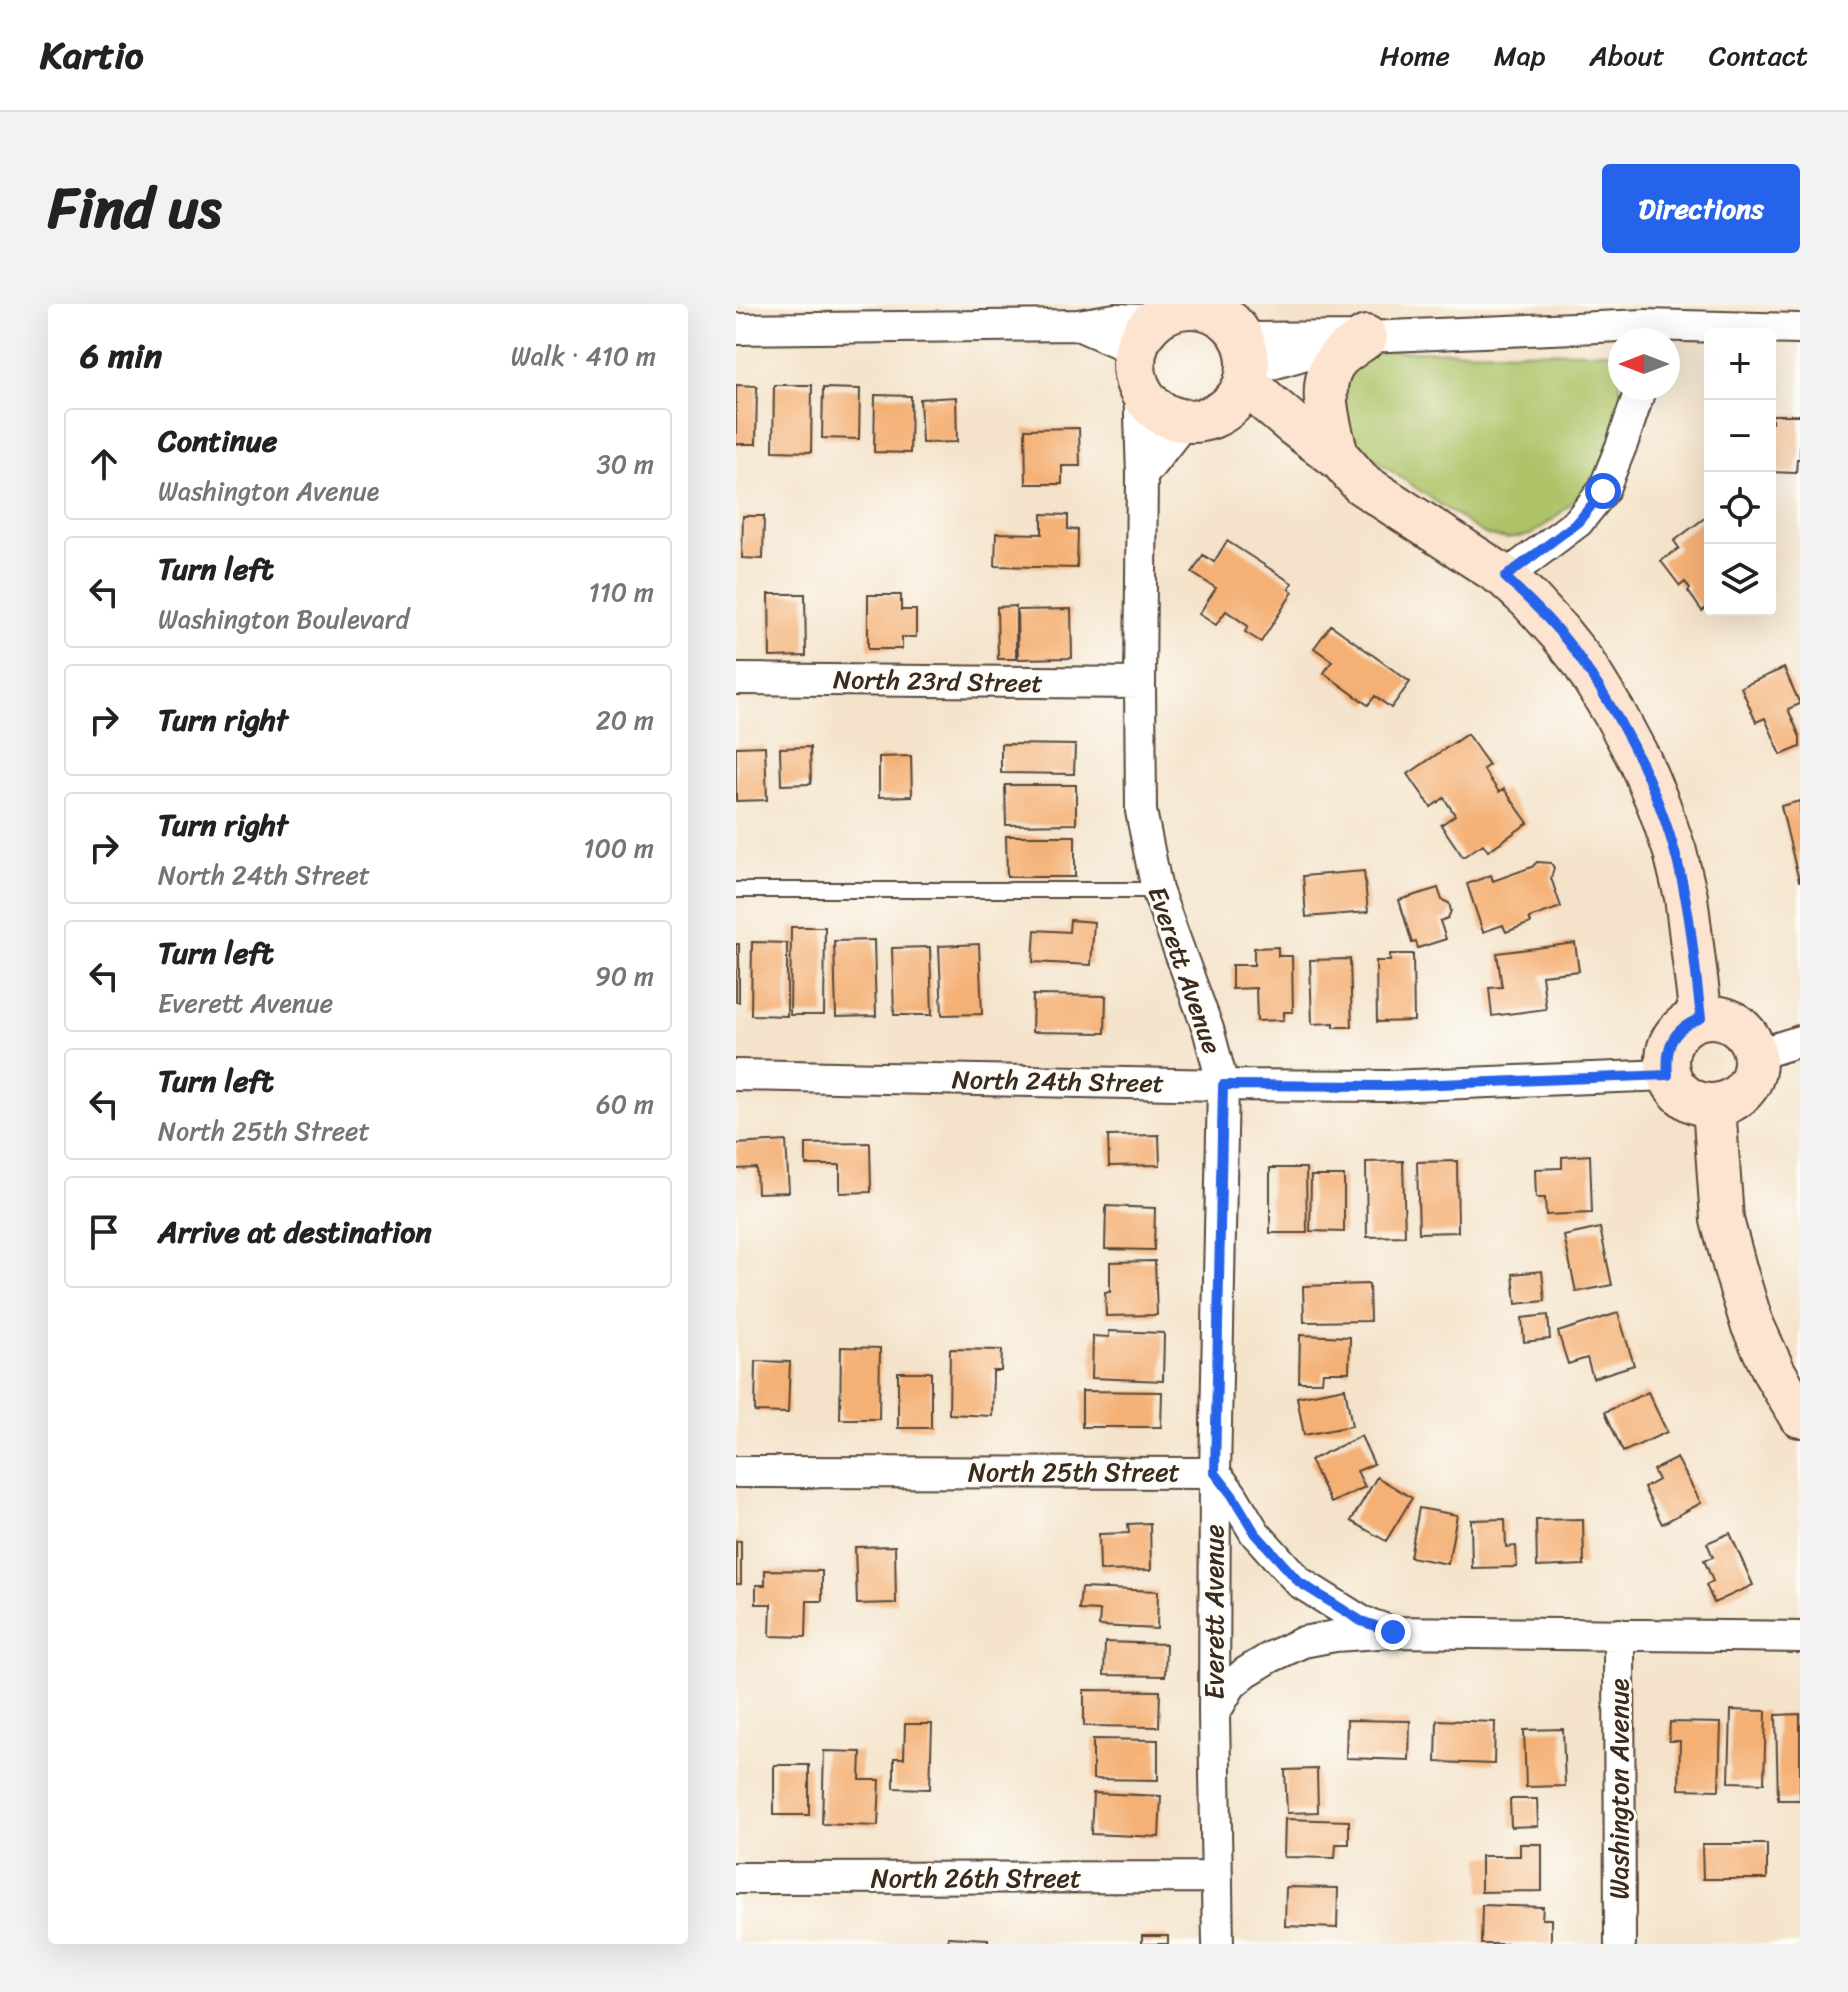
<!DOCTYPE html>
<meta charset="utf-8">
<style>
:root{--surface:#fff;--page:#f2f2f2;--text:#222;--muted:#767676;--line:#e0e0e0;--accent:#2563eb}
body{margin:0;font-family:Sriracha,sans-serif;background:var(--page);color:var(--text)}
.controls{position:absolute;right:24px;top:24px;display:grid;overflow:hidden;border-radius:8px;box-shadow:0 8px 32px #0002}
.controls button{width:72px;height:72px;display:grid;place-items:center;padding:0;border:0;border-bottom:2px solid var(--line);background:var(--surface);color:var(--text);font:40px sans-serif}
.compass{position:absolute;left:872px;top:24px;width:72px;height:72px;border-radius:50%;background:var(--surface);box-shadow:0 8px 32px #0002;rotate:270deg}
.stop{position:absolute;width:24px;height:24px;margin:-18px;border:6px solid #2563eb;border-radius:50%;background:#fff}
.stop.end{background:#2563eb;border-color:#fff;box-shadow:0 2px 8px #0008}
.list{margin:0;padding:0;list-style:none}
h2{display:flex;justify-content:space-between;align-items:center;height:104px;margin:0;padding:0 32px;font-size:34px}
h2 small{font-size:26px;font-weight:400;color:var(--muted)}
.list li{display:grid;grid-template-columns:52px 1fr auto;gap:24px;align-items:center;box-sizing:border-box;height:112px;margin:0 16px 16px;padding:0 16px;border:2px solid var(--line);border-radius:8px}
.list b{display:block;font-size:30px;white-space:nowrap}
.list p{margin:0;font-size:26px;white-space:nowrap;color:var(--muted)}
.list em{font-size:26px;font-style:normal;color:var(--muted)}
.icon{flex:none;width:44px;height:44px;fill:none;stroke:currentColor;stroke-width:2;stroke-linecap:round;stroke-linejoin:round}
.map{position:relative;flex:none;width:1064px;height:1640px;overflow:hidden;border-radius:8px}
header{display:flex;align-items:center;gap:48px;box-sizing:border-box;height:112px;padding:0 40px;background:var(--surface);border-bottom:2px solid var(--line)}
header strong{font-size:38px}
nav{display:flex;gap:44px;margin-inline-start:auto;font-size:28px}
.intro{display:flex;align-items:center;justify-content:space-between;box-sizing:border-box;height:192px;padding:0 48px}
h1{margin:0;font-size:56px}
.button{padding:20px 36px;border-radius:8px;background:var(--accent);color:#fff;font-size:28px;font-weight:700}
main{display:flex;gap:48px;padding:0 48px}
aside{flex:1;background:var(--surface);border-radius:8px;box-shadow:0 8px 32px #0002}
.map>svg:first-child{display:block}
.green{fill:#aec367;stroke:#747642;stroke-width:2}
.building{fill:#f4b074}
.lines{fill:none;stroke-linecap:round;stroke-linejoin:round}
.lane-casing{stroke:#574638;stroke-width:18}
.street-casing{stroke:#574638;stroke-width:34}
.secondary-casing{stroke:#574638;stroke-width:46}
.lane{stroke:#fff;stroke-width:14}
.street{stroke:#fff;stroke-width:30}
.secondary{stroke:#fde4d1;stroke-width:42}
.route{stroke:#2563eb;stroke-width:10}
.labels{text-anchor:middle;dominant-baseline:central;stroke-width:6;stroke-linejoin:round;paint-order:stroke}
.street-label{font-size:26px;fill:#3b2a1e;stroke:#fdfcf7}
</style>
<header>
<strong>Kartio</strong>
<nav><a>Home</a><a>Map</a><a>About</a><a>Contact</a></nav>
</header>
<div class="intro"><h1>Find us</h1><a class="button">Directions</a></div>
<main>
<aside>
<h2>6 min<small>Walk · 410 m</small></h2>
<ul class="list">
<li><svg class="icon" aria-label="ahead" viewBox="0 0 24 24"><path d="M12 20V5M6 11l6-6 6 6"/></svg><div><b>Continue</b><p>Washington Avenue</p></div><em>30 m</em></li>
<li><svg class="icon" aria-label="left" viewBox="0 0 24 24"><path d="M17 20v-9H6M10 6l-5 5 5 5"/></svg><div><b>Turn left</b><p>Washington Boulevard</p></div><em>110 m</em></li>
<li><svg class="icon" aria-label="right" viewBox="0 0 24 24"><path d="M7 20v-9h11M14 6l5 5-5 5"/></svg><div><b>Turn right</b></div><em>20 m</em></li>
<li><svg class="icon" aria-label="right" viewBox="0 0 24 24"><path d="M7 20v-9h11M14 6l5 5-5 5"/></svg><div><b>Turn right</b><p>North 24th Street</p></div><em>100 m</em></li>
<li><svg class="icon" aria-label="left" viewBox="0 0 24 24"><path d="M17 20v-9H6M10 6l-5 5 5 5"/></svg><div><b>Turn left</b><p>Everett Avenue</p></div><em>90 m</em></li>
<li><svg class="icon" aria-label="left" viewBox="0 0 24 24"><path d="M17 20v-9H6M10 6l-5 5 5 5"/></svg><div><b>Turn left</b><p>North 25th Street</p></div><em>60 m</em></li>
<li><svg class="icon" aria-label="arrive" viewBox="0 0 24 24"><path d="M6 21V4h12l-3 4 3 4H6"/></svg><div><b>Arrive at destination</b></div></li>
</ul>
</aside>
<div class="map">
<svg width="1064" height="1640" viewBox="0 0 1064 1640">
<rect width="100%" height="100%" fill="#fdfcf7"/>
<filter id="ink" filterUnits="userSpaceOnUse"><feTurbulence type="fractalNoise" baseFrequency=".0125" numOctaves="2"/><feDisplacementMap in="SourceGraphic" scale="16" xChannelSelector="R" yChannelSelector="G"/><feConvolveMatrix kernelMatrix="1 2 1 2 8 2 1 2 1" color-interpolation-filters="sRGB"/></filter>
<filter id="wash" filterUnits="userSpaceOnUse"><feTurbulence type="fractalNoise" baseFrequency=".006" numOctaves="4" result="noise"/><feDisplacementMap in="SourceGraphic" scale="32" xChannelSelector="R" yChannelSelector="G"/><feGaussianBlur stdDeviation="1.8" result="paint"/><feColorMatrix in="noise" values="0 0 0 0 0 0 0 0 0 0 0 0 0 0 0 0 0 1.4 0 .05"/><feComposite in="paint" operator="in"/></filter>
<g filter="url(#wash)">
<rect width="100%" height="100%" fill="#f4e3ca"/>
<path class="green" d="M 633,47 L 880,48 L 884,49 L 884,84 L 894,84 L 861,171 L 838,197 L 816,216 L 794,231 L 771,235 L 751,231 L 734,221 L 616,140 L 606,127 L 611,64 Z"/>
<g id="blocks">
<path class="building" d="M 0,81 L 21,82 L 20,140 L 0,140 Z
M 38,81 L 76,81 L 75,148 L 37,147 Z
M 87,84 L 124,85 L 123,135 L 86,134 Z
M 139,91 L 175,92 L 174,149 L 138,148 Z
M 220,93 L 221,138 L 186,139 L 184,95 Z
M 1036,111 L 1064,111 L 1064,155 L 1061,155 L 1060,169 L 1034,168 L 1034,119 L 1036,119 Z
M 343,124 L 344,162 L 326,162 L 326,180 L 290,180 L 289,125 Z
M 306,210 L 332,211 L 332,225 L 342,226 L 341,264 L 259,262 L 260,229 L 306,230 Z
M 974,210 L 974,301 L 966,307 L 952,287 L 954,285 L 949,278 L 944,282 L 925,257 L 943,244 L 938,237 Z
M 7,212 L 28,212 L 27,255 L 6,254 Z
M 491,237 L 556,279 L 553,285 L 557,288 L 525,338 L 509,328 L 512,322 L 490,307 L 480,321 L 463,310 L 480,284 L 456,269 L 467,251 L 478,258 Z
M 33,290 L 69,290 L 70,352 L 34,353 Z
M 132,291 L 165,291 L 165,306 L 180,306 L 180,333 L 166,333 L 166,345 L 132,345 Z
M 280,302 L 280,355 L 262,355 L 261,303 Z
M 335,305 L 336,354 L 282,355 L 281,306 Z
M 595,321 L 674,378 L 655,404 L 639,392 L 632,401 L 588,369 L 596,357 L 578,344 Z
M 1048,364 L 1064,400 L 1052,405 L 1064,433 L 1064,443 L 1045,451 L 1029,414 L 1020,418 L 1005,383 Z
M 731,430 L 753,461 L 747,465 L 763,488 L 768,485 L 792,519 L 752,547 L 747,540 L 727,553 L 705,521 L 719,511 L 708,494 L 695,503 L 672,470 Z
M 265,440 L 339,441 L 338,470 L 265,469 Z
M 29,442 L 31,496 L 0,497 L 0,443 Z
M 74,443 L 75,480 L 45,481 L 44,444 Z
M 175,452 L 176,492 L 143,493 L 143,453 Z
M 269,481 L 340,481 L 340,520 L 270,521 Z
M 1064,497 L 1064,577 L 1063,577 L 1045,502 Z
M 270,532 L 339,532 L 339,573 L 271,573 Z
M 801,558 L 815,559 L 818,564 L 815,574 L 825,603 L 793,614 L 795,619 L 770,628 L 767,621 L 747,628 L 731,580 L 755,571 L 757,577 L 796,563 Z
M 628,567 L 632,608 L 570,613 L 567,572 Z
M 702,584 L 706,596 L 713,599 L 715,607 L 712,614 L 704,617 L 710,635 L 682,644 L 680,638 L 676,639 L 663,596 Z
M 334,616 L 358,618 L 355,661 L 297,658 L 299,626 L 333,628 Z
M 55,623 L 89,623 L 88,711 L 54,711 Z
M 138,636 L 140,712 L 100,713 L 98,637 Z
M 16,638 L 51,639 L 51,712 L 15,711 Z
M 839,639 L 843,667 L 806,671 L 810,705 L 756,712 L 753,684 L 766,683 L 761,649 Z
M 0,640 L 3,640 L 3,698 L 0,698 Z
M 243,640 L 246,710 L 206,711 L 203,642 Z
M 194,643 L 196,711 L 158,711 L 156,644 Z
M 542,643 L 542,652 L 556,652 L 557,708 L 548,708 L 548,716 L 521,717 L 520,684 L 496,685 L 496,661 L 518,661 L 518,644 Z
M 654,650 L 677,650 L 678,717 L 641,718 L 640,657 L 654,657 Z
M 614,655 L 616,723 L 598,723 L 598,719 L 576,720 L 574,656 Z
M 297,691 L 370,692 L 369,729 L 296,728 Z
M 423,831 L 424,861 L 373,862 L 372,832 Z
M 50,837 L 53,888 L 21,889 L 20,864 L 0,865 L 0,840 Z
M 134,839 L 135,888 L 104,889 L 104,861 L 70,861 L 70,840 Z
M 854,851 L 856,909 L 810,911 L 809,894 L 800,894 L 799,865 L 826,864 L 826,853 Z
M 667,857 L 669,932 L 631,933 L 630,858 Z
M 721,857 L 722,928 L 683,929 L 681,858 Z
M 534,864 L 570,864 L 571,929 L 534,929 Z
M 575,872 L 608,872 L 608,928 L 574,927 Z
M 370,902 L 419,904 L 418,946 L 369,945 Z
M 864,924 L 876,981 L 840,988 L 828,932 Z
M 419,957 L 421,1011 L 370,1012 L 369,988 L 374,988 L 374,958 Z
M 806,967 L 809,997 L 780,1000 L 777,970 Z
M 633,980 L 634,1017 L 568,1018 L 567,982 Z
M 882,1009 L 898,1061 L 857,1074 L 851,1054 L 832,1060 L 822,1028 Z
M 812,1011 L 814,1035 L 788,1038 L 786,1014 Z
M 373,1027 L 428,1029 L 427,1077 L 356,1074 L 357,1032 L 373,1033 Z
M 564,1031 L 614,1033 L 613,1068 L 587,1068 L 586,1078 L 563,1078 Z
M 105,1043 L 144,1044 L 143,1115 L 104,1115 Z
M 214,1045 L 266,1046 L 265,1067 L 257,1067 L 256,1112 L 213,1110 Z
M 20,1057 L 54,1058 L 52,1109 L 19,1108 Z
M 162,1068 L 195,1068 L 195,1124 L 162,1124 Z
M 609,1084 L 616,1122 L 568,1131 L 561,1093 Z
M 346,1087 L 426,1088 L 425,1123 L 346,1123 Z
M 912,1088 L 931,1128 L 887,1148 L 869,1108 Z
M 625,1132 L 638,1160 L 621,1167 L 629,1183 L 595,1199 L 574,1156 Z
M 941,1154 L 965,1199 L 926,1220 L 908,1184 L 922,1176 L 917,1166 Z
M 641,1173 L 676,1194 L 650,1237 L 615,1217 Z
M 683,1204 L 721,1211 L 712,1260 L 674,1253 Z
M 769,1215 L 770,1243 L 780,1242 L 781,1263 L 736,1264 L 735,1216 Z
M 847,1215 L 848,1261 L 801,1263 L 800,1216 Z
M 414,1219 L 415,1266 L 364,1267 L 363,1230 L 393,1229 L 392,1220 Z
M 994,1229 L 1017,1281 L 978,1299 L 970,1281 L 977,1277 L 968,1256 L 977,1253 L 971,1239 Z
M 0,1237 L 5,1237 L 5,1280 L 0,1280 Z
M 159,1242 L 160,1299 L 121,1300 L 119,1243 Z
M 29,1266 L 86,1267 L 86,1297 L 71,1297 L 70,1333 L 34,1332 L 35,1300 L 20,1300 L 20,1281 L 29,1281 Z
M 345,1284 L 422,1287 L 421,1325 L 363,1322 L 364,1307 L 343,1306 Z
M 369,1338 L 430,1340 L 429,1372 L 368,1371 Z
M 348,1386 L 424,1387 L 423,1423 L 348,1422 Z
M 995,1406 L 1030,1407 L 1028,1479 L 993,1478 Z
M 1064,1410 L 1064,1496 L 1042,1496 L 1040,1411 Z
M 611,1416 L 674,1417 L 673,1456 L 610,1454 Z
M 701,1416 L 759,1418 L 758,1460 L 700,1458 Z
M 934,1418 L 985,1419 L 983,1486 L 943,1485 L 944,1437 L 933,1437 Z
M 169,1420 L 196,1420 L 194,1485 L 158,1484 L 158,1454 L 168,1454 Z
M 827,1425 L 829,1482 L 790,1483 L 788,1426 Z
M 357,1435 L 422,1436 L 422,1476 L 357,1475 Z
M 88,1447 L 125,1448 L 124,1476 L 144,1476 L 142,1522 L 86,1520 Z
M 38,1461 L 73,1461 L 73,1511 L 38,1511 Z
M 581,1465 L 582,1508 L 551,1509 L 549,1466 Z
M 357,1489 L 425,1492 L 423,1533 L 355,1530 Z
M 774,1495 L 801,1495 L 802,1522 L 775,1523 Z
M 549,1515 L 613,1517 L 613,1540 L 600,1540 L 599,1554 L 548,1553 Z
M 784,1540 L 806,1540 L 806,1587 L 745,1588 L 745,1552 L 784,1552 Z
M 966,1540 L 1031,1540 L 1031,1575 L 967,1575 Z
M 550,1583 L 602,1584 L 601,1624 L 549,1622 Z
M 746,1601 L 807,1603 L 806,1615 L 815,1615 L 815,1640 L 745,1640 Z
M 406,1632 L 432,1632 L 432,1640 L 406,1640 Z
M 212,1633 L 252,1635 L 252,1640 L 211,1640 Z"/>
</g>
</g>
<g filter="url(#ink)">
<use href="#blocks" fill-opacity="0" stroke="#574638" stroke-width="2"/>
<g class="lines">
<g class="lane-casing">
<path id="lane" d="M 0,586 L 421,586"/>
</g>
<g class="street-casing">
<path id="street" d="M 342,21 L 390,42 L 399,54
M 0,25 L 342,21 L 379,15 L 410,16 L 420,15
M 507,34 L 630,33 L 909,21 L 1064,25
M 512,67 L 594,43
M 403,82 L 406,172 L 404,379 L 405,507 L 421,586 L 472,725 L 487,781 L 479,1169 L 478,1410 L 482,1640
M 406,172 L 449,117
M 769,273 L 842,218 L 867,187 L 886,140 L 902,92 L 903,84
M 0,375 L 404,379
M 1019,751 L 1064,737
M 0,771 L 487,781 L 652,782 L 932,771
M 0,1168 L 479,1169 L 496,1191 L 519,1229 L 563,1278 L 625,1317 L 657,1328
M 883,1330 L 884,1640
M 478,1410 L 495,1381 L 510,1368 L 535,1353 L 567,1338 L 599,1332 L 657,1328 L 1064,1333
M 0,1574 L 481,1573"/>
</g>
<g class="secondary-casing">
<path id="secondary" d="M398 60a57 57 0 1 1 114 0a57 57 0 1 1-114 0Z
M 510,78 L 532,99 L 558,121 L 605,156 L 626,180 L 769,273 L 793,295 L 823,328 L 847,358 L 880,412 L 904,457 L 923,502 L 939,548 L 950,593 L 965,714
M 605,156 L 601,151 C 594,122 578,76 604,52 C 612,45 622,39 630,33
M931 757a44 44 0 1 1 88 0a44 44 0 1 1-88 0Z
M 978,802 L 986,916 L 1000,968 L 1016,1020 L 1038,1068 L 1064,1112"/>
</g>
<use href="#lane" class="lane"/>
<use href="#street" class="street"/>
<use href="#secondary" class="secondary"/>
</g>
</g>
<g class="lines" filter="url(#ink)">
<path class="route" d="M 657,1328 L 625,1317 L 563,1278 L 519,1229 L 496,1191 L 479,1169 L 487,781 L 652,782 L 932,771 C 929,741 937,725 965,714 C 960,673 957,632 949,592 C 934,509 895,428 847,359 C 826,327 797,299 769,273 L 842,218 L 867,187"/>
</g>
<g class="labels">
<g class="street-label">
<text transform="translate(202 377) rotate(1)">North 23rd Street</text>
<text transform="translate(449 666) rotate(71)">Everett Avenue</text>
<text transform="translate(322 777) rotate(1)">North 24th Street</text>
<text x="338" y="1168">North 25th Street</text>
<text transform="translate(478 1308) rotate(-90)">Everett Avenue</text>
<text transform="translate(883 1485) rotate(-90)">Washington Avenue</text>
<text x="240" y="1574">North 26th Street</text>
</g>
</g>
</svg>
<div class="controls">
<button>+</button>
<button>−</button>
<button><svg class="icon" aria-label="locate" viewBox="0 0 24 24"><circle cx="12" cy="12" r="6"/><path d="M12 2v4M12 18v4M2 12h4M18 12h4"/></svg></button>
<button><svg class="icon" aria-label="layers" viewBox="0 0 24 24"><path d="M12 4l9 5-9 5-9-5zM3 14l9 5 9-5"/></svg></button>
</div>
<svg class="compass" viewBox="-18 -18 36 36"><path d="M0-13l5 13h-10z" fill="#e53935"/><path d="M0 13l5-13h-10z" fill="#767676"/></svg>
<div class="stop" style="left:867px;top:187px"></div>
<div class="stop end" style="left:657px;top:1328px"></div>
</div>
</main>
